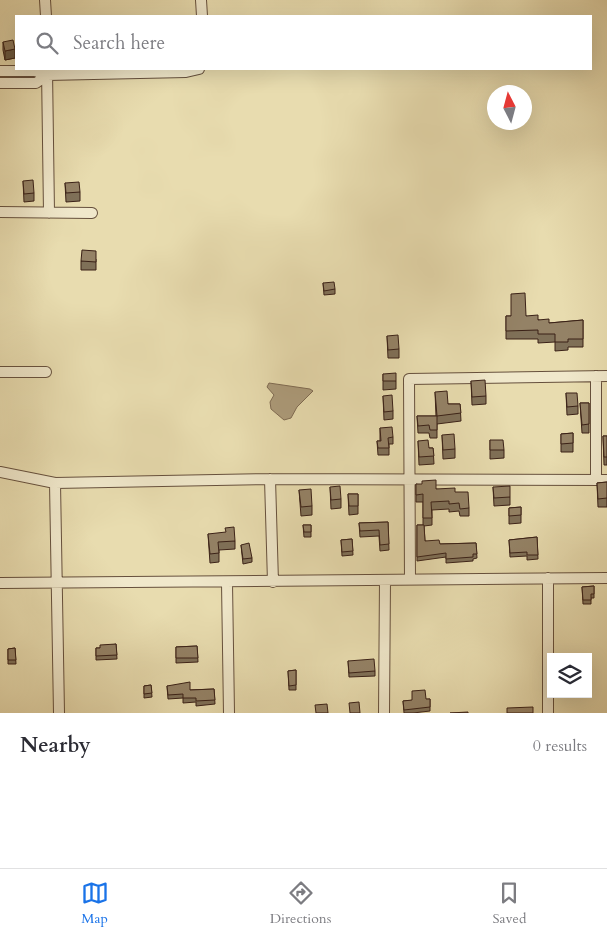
<!DOCTYPE html>
<style>
:root{--surface:#fff;--page:#f7f7f7;--text:#2b2b33;--muted:#7c7c81;--line:#e1e1e2;--accent:#1a73e8}
body{margin:0;font-family:Cardo,serif;background:var(--page);color:var(--text)}
.controls{position:absolute;right:15px;bottom:15px;display:grid;overflow:hidden;border-radius:0px;box-shadow:0 5px 20px #0002}
.controls button{width:45px;height:45px;display:grid;place-items:center;padding:0;border:0;border-bottom:1px solid var(--line);background:var(--surface);color:var(--text);font:25px sans-serif}
.compass{position:absolute;left:487px;top:85px;width:45px;height:45px;border-radius:50%;background:var(--surface);box-shadow:0 5px 20px #0002;rotate:354deg}
.list{margin:0;padding:0;list-style:none}
h2{display:flex;justify-content:space-between;align-items:center;height:65px;margin:0;padding:0 20px;font-size:21px}
h2 small{font-size:16px;font-weight:400;color:var(--muted)}
.icon{flex:none;width:28px;height:28px;fill:none;stroke:currentColor;stroke-width:2;stroke-linecap:round;stroke-linejoin:round}
.map{position:relative;flex:none;width:607px;height:713px;overflow:hidden}
.search{position:absolute;background:var(--surface);box-shadow:0 5px 20px #0002;left:15px;right:15px;top:15px;height:55px;display:flex;align-items:center;gap:12px;box-sizing:border-box;padding:0 18px;border-radius:0px;color:var(--muted);font-size:19px}
.sheet{height:155px;background:var(--surface)}
nav{display:flex;justify-content:space-around;align-items:center;box-sizing:border-box;height:70px;border-top:1px solid var(--line);background:var(--surface);font-size:14px;color:var(--muted)}
nav a{display:grid;justify-items:center;gap:2px}
nav .on{color:var(--accent)}
.map>svg:first-child{display:block}
.water{fill:#ad9c7b;stroke:#7f6b53}
.lines{fill:none;stroke-linecap:round;stroke-linejoin:round}
.minor-casing{stroke:#66503d;stroke-width:12}
.minor{stroke:#f0e8cb;stroke-width:10}
.wall{fill:#7f7058;stroke:#3a2117}
.shaded-wall{fill:#685b47;stroke:#3a2117}
.building{fill:#948266;stroke:#3a2117}
</style>
<div class="map">
<svg width="607" height="713" viewBox="0 0 607 713">
<rect width="100%" height="100%" fill="#e8dcaf"/>
<filter id="stains"><feTurbulence type="fractalNoise" baseFrequency=".004" numOctaves="4"/><feColorMatrix values="0 0 0 0 .2 0 0 0 0 .09 0 0 0 0 .02 0 0 0 .5 -.17"/></filter>
<radialGradient id="worn" r=".72"><stop offset=".6" stop-color="#630" stop-opacity="0"/><stop offset="1" stop-color="#630" stop-opacity=".3"/></radialGradient>
<path class="water" d="M 269,383 L 310,389 L 313,391 L 297,407 L 291,418 L 284,420 L 271,409 L 270,402 L 274,395 L 267,387 Z"/>
<g class="lines">
<g class="minor-casing">
<path id="minor" d="M 45,0 L 46,16
M 201,0 L 202,16
M 47,70 L 49,213
M 0,71 L 35,71 L 47,75 L 186,72 L 199,69
M 0,83 L 36,83 L 47,75
M 0,212 L 92,213
M 0,372 L 46,372
M 596,376 L 596,480
M 0,472 L 55,483 L 270,479 L 607,480
M 270,479 L 273,582
M 55,483 L 59,713
M 410,579 L 409,379 L 607,376
M 0,583 L 607,578
M 227,583 L 229,713
M 384,713 L 385,580
M 548,713 L 548,578"/>
</g>
<use href="#minor" class="minor"/>
</g>
<path class="wall" d="M 3,42 L 15,58 L 5,60 L 3,50 Z
M 23,181 L 34,193 L 34,201 L 24,202 Z
M 65,183 L 80,192 L 80,201 L 66,202 Z
M 96,259 L 96,270 L 81,270 L 81,261 Z
M 323,283 L 335,289 L 335,294 L 324,295 Z
M 506,316 L 526,316 L 549,323 L 583,320 L 583,347 L 568,347 L 568,350 L 555,351 L 555,342 L 538,343 L 538,339 L 506,339 Z
M 387,336 L 399,349 L 399,358 L 388,358 Z
M 383,374 L 396,381 L 396,389 L 383,390 Z
M 471,381 L 486,396 L 486,404 L 472,405 Z
M 435,392 L 448,404 L 460,404 L 461,421 L 437,424 L 437,438 L 430,438 L 429,433 L 418,433 L 417,416 L 436,416 Z
M 566,393 L 578,406 L 578,414 L 567,415 Z
M 383,396 L 393,411 L 393,419 L 384,420 Z
M 580,403 L 589,403 L 589,433 L 582,433 Z
M 380,428 L 393,437 L 393,444 L 389,444 L 389,455 L 378,455 L 377,441 L 380,441 Z
M 573,433 L 573,452 L 561,452 L 561,434 Z
M 442,435 L 455,449 L 455,458 L 443,459 Z
M 603,436 L 607,436 L 607,465 L 604,465 Z
M 490,440 L 504,450 L 504,458 L 490,459 Z
M 418,441 L 429,448 L 433,448 L 434,464 L 419,465 Z
M 607,482 L 607,507 L 598,507 L 597,483 Z
M 416,484 L 436,489 L 455,492 L 469,508 L 469,516 L 460,516 L 459,511 L 449,512 L 449,509 L 432,510 L 432,525 L 424,526 L 425,541 L 440,544 L 476,543 L 477,558 L 473,559 L 473,561 L 446,563 L 446,557 L 417,561 L 417,525 L 423,525 L 423,502 L 416,502 Z
M 330,487 L 341,499 L 341,508 L 331,509 Z
M 493,487 L 510,497 L 510,505 L 494,506 Z
M 299,490 L 312,506 L 312,515 L 301,516 Z
M 348,494 L 358,494 L 358,514 L 349,515 Z
M 521,507 L 521,523 L 509,524 L 509,508 Z
M 388,522 L 389,550 L 380,551 L 379,536 L 360,537 L 359,523 Z
M 303,525 L 311,525 L 311,537 L 304,537 Z
M 208,534 L 235,541 L 235,549 L 219,550 L 219,562 L 210,563 Z
M 537,537 L 538,559 L 527,560 L 527,556 L 510,557 L 509,540 Z
M 352,539 L 353,555 L 342,556 L 341,540 Z
M 241,545 L 252,558 L 252,562 L 243,564 Z
M 594,586 L 594,598 L 591,598 L 591,604 L 583,604 L 582,587 Z
M 116,644 L 117,659 L 96,660 L 96,648 L 100,648 Z
M 197,646 L 198,662 L 176,663 L 176,647 Z
M 15,648 L 16,664 L 8,664 L 8,649 Z
M 348,661 L 375,671 L 375,676 L 349,677 Z
M 296,670 L 296,690 L 289,690 L 288,671 Z
M 151,685 L 152,697 L 144,698 L 144,686 Z
M 167,686 L 190,690 L 214,689 L 215,704 L 196,706 L 196,702 L 183,703 L 183,698 L 168,699 Z
M 430,699 L 430,711 L 413,713 L 404,713 L 403,701 Z"/>
<path class="shaded-wall" d="M 15,49 L 15,58 L 5,60 L 5,51 Z"/>
<path class="building" d="M 13,40 L 15,49 L 5,51 L 3,42 Z
M 33,180 L 34,193 L 24,194 L 23,181 Z
M 79,182 L 80,192 L 66,193 L 65,183 Z
M 82,250 L 96,251 L 96,262 L 81,261 Z
M 334,282 L 335,289 L 324,291 L 323,283 Z
M 525,293 L 526,316 L 538,315 L 538,320 L 549,319 L 549,323 L 583,320 L 583,339 L 568,339 L 568,342 L 555,342 L 555,334 L 538,334 L 538,330 L 506,331 L 506,316 L 511,316 L 511,294 Z
M 398,335 L 399,349 L 388,350 L 387,336 Z
M 396,373 L 396,381 L 383,381 L 383,374 Z
M 485,380 L 486,396 L 472,397 L 471,381 Z
M 447,391 L 448,404 L 460,404 L 461,413 L 437,416 L 437,430 L 430,430 L 429,425 L 418,426 L 417,416 L 437,416 L 435,392 Z
M 566,393 L 577,393 L 578,406 L 567,407 Z
M 392,395 L 393,411 L 384,412 L 383,396 Z
M 580,403 L 589,403 L 589,424 L 582,425 Z
M 392,427 L 393,437 L 388,438 L 389,448 L 378,448 L 377,441 L 381,441 L 380,428 Z
M 573,433 L 573,443 L 561,444 L 561,434 Z
M 454,434 L 455,449 L 443,450 L 442,435 Z
M 603,436 L 607,436 L 607,457 L 604,457 Z
M 428,440 L 429,448 L 433,448 L 434,456 L 419,457 L 418,441 Z
M 490,440 L 503,440 L 504,450 L 490,450 Z
M 436,480 L 436,489 L 455,488 L 455,492 L 468,492 L 469,508 L 460,509 L 459,503 L 449,504 L 449,501 L 431,502 L 432,518 L 423,518 L 423,494 L 416,495 L 416,484 L 422,484 L 422,481 Z
M 607,482 L 607,498 L 598,499 L 597,483 Z
M 340,486 L 341,499 L 331,500 L 330,487 Z
M 510,486 L 510,497 L 494,498 L 493,487 Z
M 311,489 L 312,506 L 301,507 L 299,490 Z
M 348,494 L 358,494 L 358,506 L 349,506 Z
M 521,507 L 521,515 L 509,516 L 509,508 Z
M 388,522 L 389,544 L 380,545 L 379,530 L 360,531 L 359,523 Z
M 303,525 L 311,525 L 311,532 L 304,532 Z
M 417,525 L 424,525 L 425,541 L 439,540 L 440,544 L 476,543 L 477,554 L 473,554 L 473,557 L 446,559 L 446,553 L 417,557 Z
M 234,527 L 235,541 L 218,542 L 219,553 L 210,554 L 208,534 L 226,532 L 225,528 Z
M 537,537 L 538,555 L 527,555 L 527,552 L 510,553 L 509,540 Z
M 352,539 L 353,551 L 342,552 L 341,540 Z
M 249,543 L 252,558 L 243,559 L 241,545 Z
M 594,586 L 594,594 L 591,594 L 591,600 L 583,600 L 582,587 Z
M 116,644 L 117,655 L 96,656 L 96,648 L 100,648 L 100,645 Z
M 197,646 L 198,658 L 176,658 L 176,647 Z
M 15,648 L 16,660 L 8,660 L 8,649 Z
M 374,659 L 375,671 L 349,673 L 348,661 Z
M 296,670 L 296,685 L 289,686 L 288,671 Z
M 190,682 L 190,690 L 214,689 L 215,700 L 196,701 L 196,698 L 183,698 L 183,694 L 168,695 L 167,686 Z
M 151,685 L 152,693 L 144,694 L 144,686 Z
M 425,690 L 426,699 L 430,699 L 430,707 L 404,710 L 403,701 L 412,700 L 412,691 Z
M 359,702 L 360,713 L 350,713 L 349,703 Z
M 327,704 L 328,713 L 316,713 L 315,705 Z
M 533,707 L 533,713 L 507,713 L 507,708 Z
M 468,712 L 468,713 L 450,713 Z"/>
<rect width="100%" height="100%" filter="url(#stains)"/>
<rect width="100%" height="100%" fill="url(#worn)"/>
</svg>
<div class="controls">
<button><svg class="icon" aria-label="layers" viewBox="0 0 24 24"><path d="M12 4l9 5-9 5-9-5zM3 14l9 5 9-5"/></svg></button>
</div>
<svg class="compass" viewBox="-18 -18 36 36"><path d="M0-13l5 13h-10z" fill="#e53935"/><path d="M0 13l5-13h-10z" fill="#7c7c81"/></svg>
<div class="search"><svg class="icon" aria-label="search" viewBox="0 0 24 24"><circle cx="10" cy="10" r="6"/><path d="M15 15l6 6"/></svg>Search here</div>
</div>
<section class="sheet">
<h2>Nearby<small>0 results</small></h2>
<ul class="list">
</ul>
</section>
<nav>
<a class="on"><svg class="icon" aria-label="map" viewBox="0 0 24 24"><path d="M3 6l6-2 6 2 6-2v14l-6 2-6-2-6 2zM9 4v14M15 6v14"/></svg>Map</a>
<a><svg class="icon" aria-label="directions" viewBox="0 0 24 24"><path d="M12 3l9 9-9 9-9-9zM9 14v-3h6M13 9l2 2-2 2"/></svg>Directions</a>
<a><svg class="icon" aria-label="saved" viewBox="0 0 24 24"><path d="M7 4h10v16l-5-4-5 4z"/></svg>Saved</a>
</nav>
